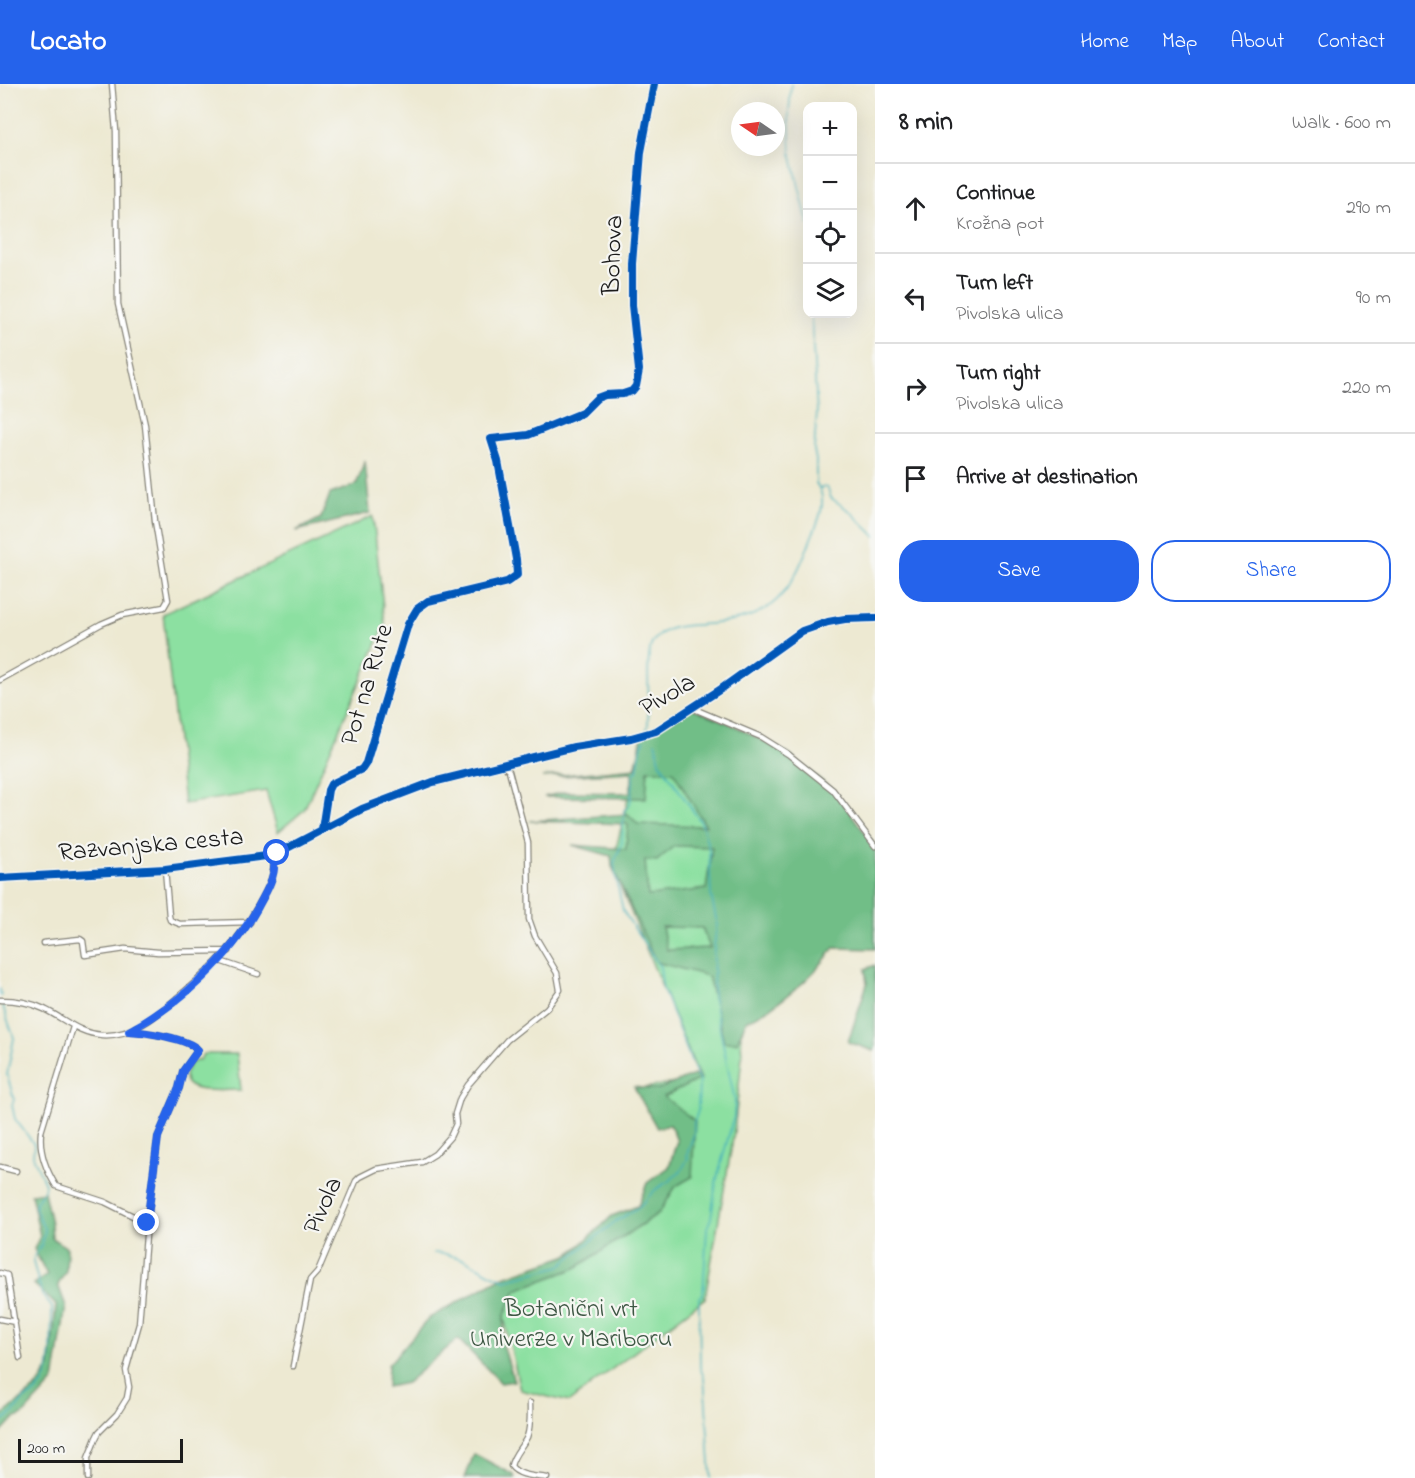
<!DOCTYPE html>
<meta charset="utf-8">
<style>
:root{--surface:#fff;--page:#f6f6f6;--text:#202124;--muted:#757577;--line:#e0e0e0;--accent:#2563eb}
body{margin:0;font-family:"Indie Flower",sans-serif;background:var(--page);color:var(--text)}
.controls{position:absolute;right:18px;top:18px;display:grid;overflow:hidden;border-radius:12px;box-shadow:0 6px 24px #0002}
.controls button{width:54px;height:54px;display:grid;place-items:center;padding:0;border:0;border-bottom:2px solid var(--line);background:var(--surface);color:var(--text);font:30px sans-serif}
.compass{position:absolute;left:731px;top:18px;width:54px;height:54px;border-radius:50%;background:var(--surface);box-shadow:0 6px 24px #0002;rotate:283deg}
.scale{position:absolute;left:18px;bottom:15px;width:165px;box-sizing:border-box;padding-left:6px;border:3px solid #1c1c1c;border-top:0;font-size:16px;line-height:21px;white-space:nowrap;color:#1c1c1c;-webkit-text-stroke:4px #f6f6f2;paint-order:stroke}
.stop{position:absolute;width:18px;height:18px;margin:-14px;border:4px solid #2563eb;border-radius:50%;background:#fff}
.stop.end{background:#2563eb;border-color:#fff;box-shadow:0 2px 6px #0008}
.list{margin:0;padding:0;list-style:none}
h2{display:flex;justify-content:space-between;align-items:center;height:78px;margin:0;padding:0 24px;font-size:26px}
h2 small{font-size:20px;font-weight:400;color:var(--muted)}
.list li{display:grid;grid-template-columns:39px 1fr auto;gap:18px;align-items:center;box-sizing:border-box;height:90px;padding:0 24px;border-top:2px solid var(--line)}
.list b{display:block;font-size:22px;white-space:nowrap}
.list p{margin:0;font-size:20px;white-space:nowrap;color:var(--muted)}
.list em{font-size:20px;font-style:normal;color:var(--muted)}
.actions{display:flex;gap:12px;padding:18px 24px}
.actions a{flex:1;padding:14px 0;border:2px solid var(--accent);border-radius:24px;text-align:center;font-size:21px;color:var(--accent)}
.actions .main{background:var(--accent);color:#fff}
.icon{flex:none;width:33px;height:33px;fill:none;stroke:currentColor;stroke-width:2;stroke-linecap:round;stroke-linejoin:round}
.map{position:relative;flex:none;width:875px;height:1394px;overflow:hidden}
header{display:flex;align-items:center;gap:36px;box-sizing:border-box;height:84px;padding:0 30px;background:var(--accent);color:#fff}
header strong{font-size:28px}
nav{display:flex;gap:33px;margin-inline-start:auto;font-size:21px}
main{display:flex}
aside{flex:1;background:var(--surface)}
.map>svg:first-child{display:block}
.green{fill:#8ce0a1;stroke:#547e5e;stroke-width:1.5}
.forest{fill:#71be87;stroke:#466d52;stroke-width:1.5;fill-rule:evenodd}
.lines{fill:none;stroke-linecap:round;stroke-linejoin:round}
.stream{stroke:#40afbb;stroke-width:1.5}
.street-casing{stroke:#848277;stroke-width:7}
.secondary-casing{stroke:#848277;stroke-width:9}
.street{stroke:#fff;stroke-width:4.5}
.secondary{stroke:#fce5c4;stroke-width:7}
.cycleway-casing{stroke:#f6f6f2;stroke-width:11}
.cycleway{stroke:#0057b8;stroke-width:8}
.route{stroke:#2563eb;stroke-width:8}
.labels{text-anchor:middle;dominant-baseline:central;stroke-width:4.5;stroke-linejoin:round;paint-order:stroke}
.street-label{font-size:26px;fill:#1c1c1c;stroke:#f6f6f2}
.park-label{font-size:26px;fill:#3e5744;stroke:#f6f6f2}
</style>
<header>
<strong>Locato</strong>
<nav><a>Home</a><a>Map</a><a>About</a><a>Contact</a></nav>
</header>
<main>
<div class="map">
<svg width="875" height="1394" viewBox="0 0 875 1394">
<rect width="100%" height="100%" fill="#f6f6f2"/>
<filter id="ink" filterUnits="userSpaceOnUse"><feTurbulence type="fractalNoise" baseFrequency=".0167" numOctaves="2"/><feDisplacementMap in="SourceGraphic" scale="12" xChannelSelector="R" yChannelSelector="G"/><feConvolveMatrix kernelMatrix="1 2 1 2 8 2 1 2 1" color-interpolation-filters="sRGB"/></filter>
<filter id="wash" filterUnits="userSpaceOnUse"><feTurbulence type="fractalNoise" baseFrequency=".008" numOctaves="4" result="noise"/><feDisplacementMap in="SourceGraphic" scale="24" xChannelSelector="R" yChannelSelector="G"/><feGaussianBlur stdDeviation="1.35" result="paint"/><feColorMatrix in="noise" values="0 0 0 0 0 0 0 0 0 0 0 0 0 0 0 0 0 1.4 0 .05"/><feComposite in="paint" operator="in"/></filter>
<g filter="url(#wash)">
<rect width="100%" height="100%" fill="#ede9d2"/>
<path class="green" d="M 373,432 L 385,541 L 304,726 L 278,748 L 266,707 L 184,720 L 163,530 Z
M 638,672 L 731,678 L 728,740 L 742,972 L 734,1049 L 705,1214 L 569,1318 L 520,1306 L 504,1233 L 516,1206 L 638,1122 L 669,1083 L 677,1057 L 670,1040 L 644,1004 L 700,995 L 612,782 Z
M 203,970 L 237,970 L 241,1006 C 225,1005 178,1013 186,988 C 189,979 192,978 200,976 Z"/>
<path class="forest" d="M 365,377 L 370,429 L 296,447 L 321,434 L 330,410 L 356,401 Z
M 692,624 L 735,642 L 788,670 L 833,706 L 875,762 L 875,865 L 834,864 C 810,896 781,921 746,937 L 737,958 L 724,958 L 708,892 L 656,878 L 612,782 L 611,772 L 572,761 L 626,765 L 628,740 L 530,737 L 628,730 L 638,740 L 706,742 L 673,687 L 648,686 L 646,714 L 544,713 L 564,708 L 632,709 L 632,688 L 542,693 L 636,684 L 642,651 ZM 674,762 L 712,763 L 706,805 L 648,812 L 645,776 L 657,777 ZM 662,843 L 702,844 L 710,864 L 667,866 Z
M 875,881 L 875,963 L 874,967 L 848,958 L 867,900 L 865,885 Z
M 694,991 L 700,995 L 664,1013 L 695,1037 L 692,1093 L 676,1102 L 659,1129 L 576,1184 L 516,1206 L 504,1233 L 503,1261 L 514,1297 L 501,1299 L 458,1255 L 406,1299 L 387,1303 L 388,1281 L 429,1234 L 501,1194 L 571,1170 L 612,1132 L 638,1122 L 647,1099 L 669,1083 L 677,1057 L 670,1040 L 657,1044 L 634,1003 L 657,1006 Z
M 44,1108 L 51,1139 L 52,1154 L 67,1164 L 66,1187 L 58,1201 L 66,1222 L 54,1297 L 23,1331 L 14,1335 L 0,1350 L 0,1333 L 37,1303 L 50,1283 L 56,1221 L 34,1200 L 47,1191 L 34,1165 L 40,1152 L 31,1110 Z
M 474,1370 L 514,1391 L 515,1394 L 465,1394 Z"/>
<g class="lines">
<path class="stream" d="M 791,0 L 789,29 L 791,69 L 808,140
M 811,230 L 817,328 L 814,366 L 816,376 L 816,399 L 819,404 L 825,403 L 828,405 L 831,414 L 851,428 L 875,452
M 647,646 C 652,626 643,568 654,556 C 665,543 679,542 695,541 C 768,537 787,520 812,452 C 818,438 827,419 819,404
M 655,658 L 661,680 L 702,740 L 709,766 L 711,811 L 717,839 L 714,863 L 713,912 L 735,1017 L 734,1032 L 716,1098 L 711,1134 L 707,1144 L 703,1210 L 699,1215 L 700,1284 L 704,1293 L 711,1394
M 0,905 L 1,912
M 434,1169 L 446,1170 L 466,1176 L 491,1190 L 506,1196 L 560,1182 L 616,1137 L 638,1124 L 656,1105 L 669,1097 L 681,1087 L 688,1074 L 687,1070 L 694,1050 L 694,1038 L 698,1027 L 699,997 L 663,906 L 660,883 L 623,827 L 616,794 L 614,779 L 622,759 L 624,726 L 630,721 C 631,710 634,702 633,691 L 637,687 L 642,660 L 645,656
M 0,1338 L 11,1331 L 24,1315 L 34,1310 L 43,1300 L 48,1287 L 51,1266 L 52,1223 L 42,1211 L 33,1178 L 34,1172 L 41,1162 L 45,1147 L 35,1124 L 36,1118 L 44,1106 L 45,1100 L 33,1072 L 34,1060 L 15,1035 L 12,1021 L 14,1015 L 7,991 L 14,954 L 2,920"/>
</g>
</g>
<g filter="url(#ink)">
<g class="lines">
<g class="street-casing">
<path id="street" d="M 0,596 L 101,540 L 122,531 L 164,523 L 168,516 L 155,437 L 145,341 L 118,220 L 116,47 L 112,0
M 692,624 L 761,653 L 788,670 L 833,706 L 875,762
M 322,745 L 328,706 L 331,700 L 362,685 L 366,679 L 408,540 L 417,525 L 428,517 L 507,498 L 517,491 L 516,475 L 498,377 L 491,355 L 528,351 L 582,329 L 597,314 L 605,311 L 623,310 L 632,307 L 636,302 L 639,286 L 632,221 L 632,180 L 641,68 L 654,0
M 165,785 L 169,832 L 170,836 L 180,840 L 250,838
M 43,859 L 80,855 L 83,857 L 85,871 L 125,865 L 158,868 L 229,867
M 220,877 L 258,890
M 0,916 C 15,916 30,918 44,925 C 65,935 78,949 102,951 C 132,953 156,932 177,914 C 211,885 237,861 258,822 C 264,812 271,800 273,789 C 274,783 274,777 274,771
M 73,943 L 41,1048 C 39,1066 46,1086 56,1102 L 105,1118 L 147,1139
M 0,1083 L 16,1087
M 0,1189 L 7,1191 L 20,1274
M 0,1235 L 15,1238
M 293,1282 L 310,1196 L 318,1187 L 356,1097 L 360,1093 L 376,1085 L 422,1078 L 435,1070 L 450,1053 L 456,1040 L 455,1030 L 460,1014 L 468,1001 L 507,956 L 547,924 L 560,906 L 557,889 L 535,852 L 529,835 L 528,759 L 509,687 L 502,680
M 530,1319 C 530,1330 531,1342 527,1353 C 522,1363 513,1371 511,1382 C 518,1392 535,1392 547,1394
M 88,1394 L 88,1374 L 96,1354 L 99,1348 L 117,1330 L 127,1314 L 129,1303 L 126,1286 L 139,1240 L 147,1139 L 158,1053 L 179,1004 L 183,987 L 198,966 C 187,954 145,948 129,947"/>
</g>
<g class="secondary-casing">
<path id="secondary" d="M 0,794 L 165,785 L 274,771 L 362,725 L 433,698 L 574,663 L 631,654 L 656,647 L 721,605 L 802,547 L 828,538 L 845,535 L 875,534"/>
</g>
<use href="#street" class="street"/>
<use href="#secondary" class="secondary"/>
<g class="cycleway-casing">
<path id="cycleway" d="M 322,745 L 328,706 L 331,700 L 362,685 L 366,679 L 408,540 L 417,525 L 428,517 L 507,498 L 517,491 L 516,475 L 498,377 L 491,355 L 528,351 L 582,329 L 597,314 L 605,311 L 623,310 L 632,307 L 636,302 L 639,286 L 632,221 L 632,180 L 641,68 L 654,0
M 0,794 L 165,785 L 274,771 L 362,725 L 433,698 L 574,663 L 631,654 L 656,647 L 721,605 L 802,547 L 828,538 L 845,535 L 875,534"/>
</g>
<use href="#cycleway" class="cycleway"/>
</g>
</g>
<g class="lines" filter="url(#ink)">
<path class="route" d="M 147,1139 L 158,1053 L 179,1004 L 183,987 L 198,966 C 187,954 145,948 129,947 C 181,919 229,875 258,823 C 263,813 271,801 273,790 C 275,784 274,777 274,771 L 277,769"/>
</g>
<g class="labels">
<g class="street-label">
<text transform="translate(614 171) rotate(-88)">Bohova</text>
<text transform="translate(368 601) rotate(-73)">Pot na Rute</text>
<text transform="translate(668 612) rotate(-30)">Pivola</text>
<text transform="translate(151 762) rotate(-5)">Razvanjska cesta</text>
<text transform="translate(324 1122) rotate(-65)">Pivola</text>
</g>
<g class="park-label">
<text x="571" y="1226">Botanični vrt<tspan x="571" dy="30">Univerze v Mariboru</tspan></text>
</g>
</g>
</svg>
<div class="controls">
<button>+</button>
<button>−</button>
<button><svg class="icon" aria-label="locate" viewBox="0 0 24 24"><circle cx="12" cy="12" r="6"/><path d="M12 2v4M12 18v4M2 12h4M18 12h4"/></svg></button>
<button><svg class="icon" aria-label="layers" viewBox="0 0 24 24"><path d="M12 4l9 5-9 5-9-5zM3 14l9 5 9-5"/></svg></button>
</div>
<svg class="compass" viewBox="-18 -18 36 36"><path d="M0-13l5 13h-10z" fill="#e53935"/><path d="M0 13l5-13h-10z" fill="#757577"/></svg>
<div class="scale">200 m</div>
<div class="stop" style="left:277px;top:769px"></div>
<div class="stop end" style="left:147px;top:1139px"></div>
</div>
<aside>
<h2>8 min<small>Walk · 600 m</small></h2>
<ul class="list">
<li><svg class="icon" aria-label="ahead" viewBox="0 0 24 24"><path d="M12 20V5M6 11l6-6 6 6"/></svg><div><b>Continue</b><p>Krožna pot</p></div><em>290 m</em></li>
<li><svg class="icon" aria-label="left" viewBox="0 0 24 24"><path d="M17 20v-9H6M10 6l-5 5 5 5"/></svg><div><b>Turn left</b><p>Pivolska ulica</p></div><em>90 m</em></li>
<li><svg class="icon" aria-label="right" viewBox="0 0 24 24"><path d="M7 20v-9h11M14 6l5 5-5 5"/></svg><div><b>Turn right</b><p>Pivolska ulica</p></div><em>220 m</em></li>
<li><svg class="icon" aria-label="arrive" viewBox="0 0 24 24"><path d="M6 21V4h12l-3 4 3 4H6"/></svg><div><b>Arrive at destination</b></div></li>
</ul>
<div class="actions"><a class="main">Save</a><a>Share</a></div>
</aside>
</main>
